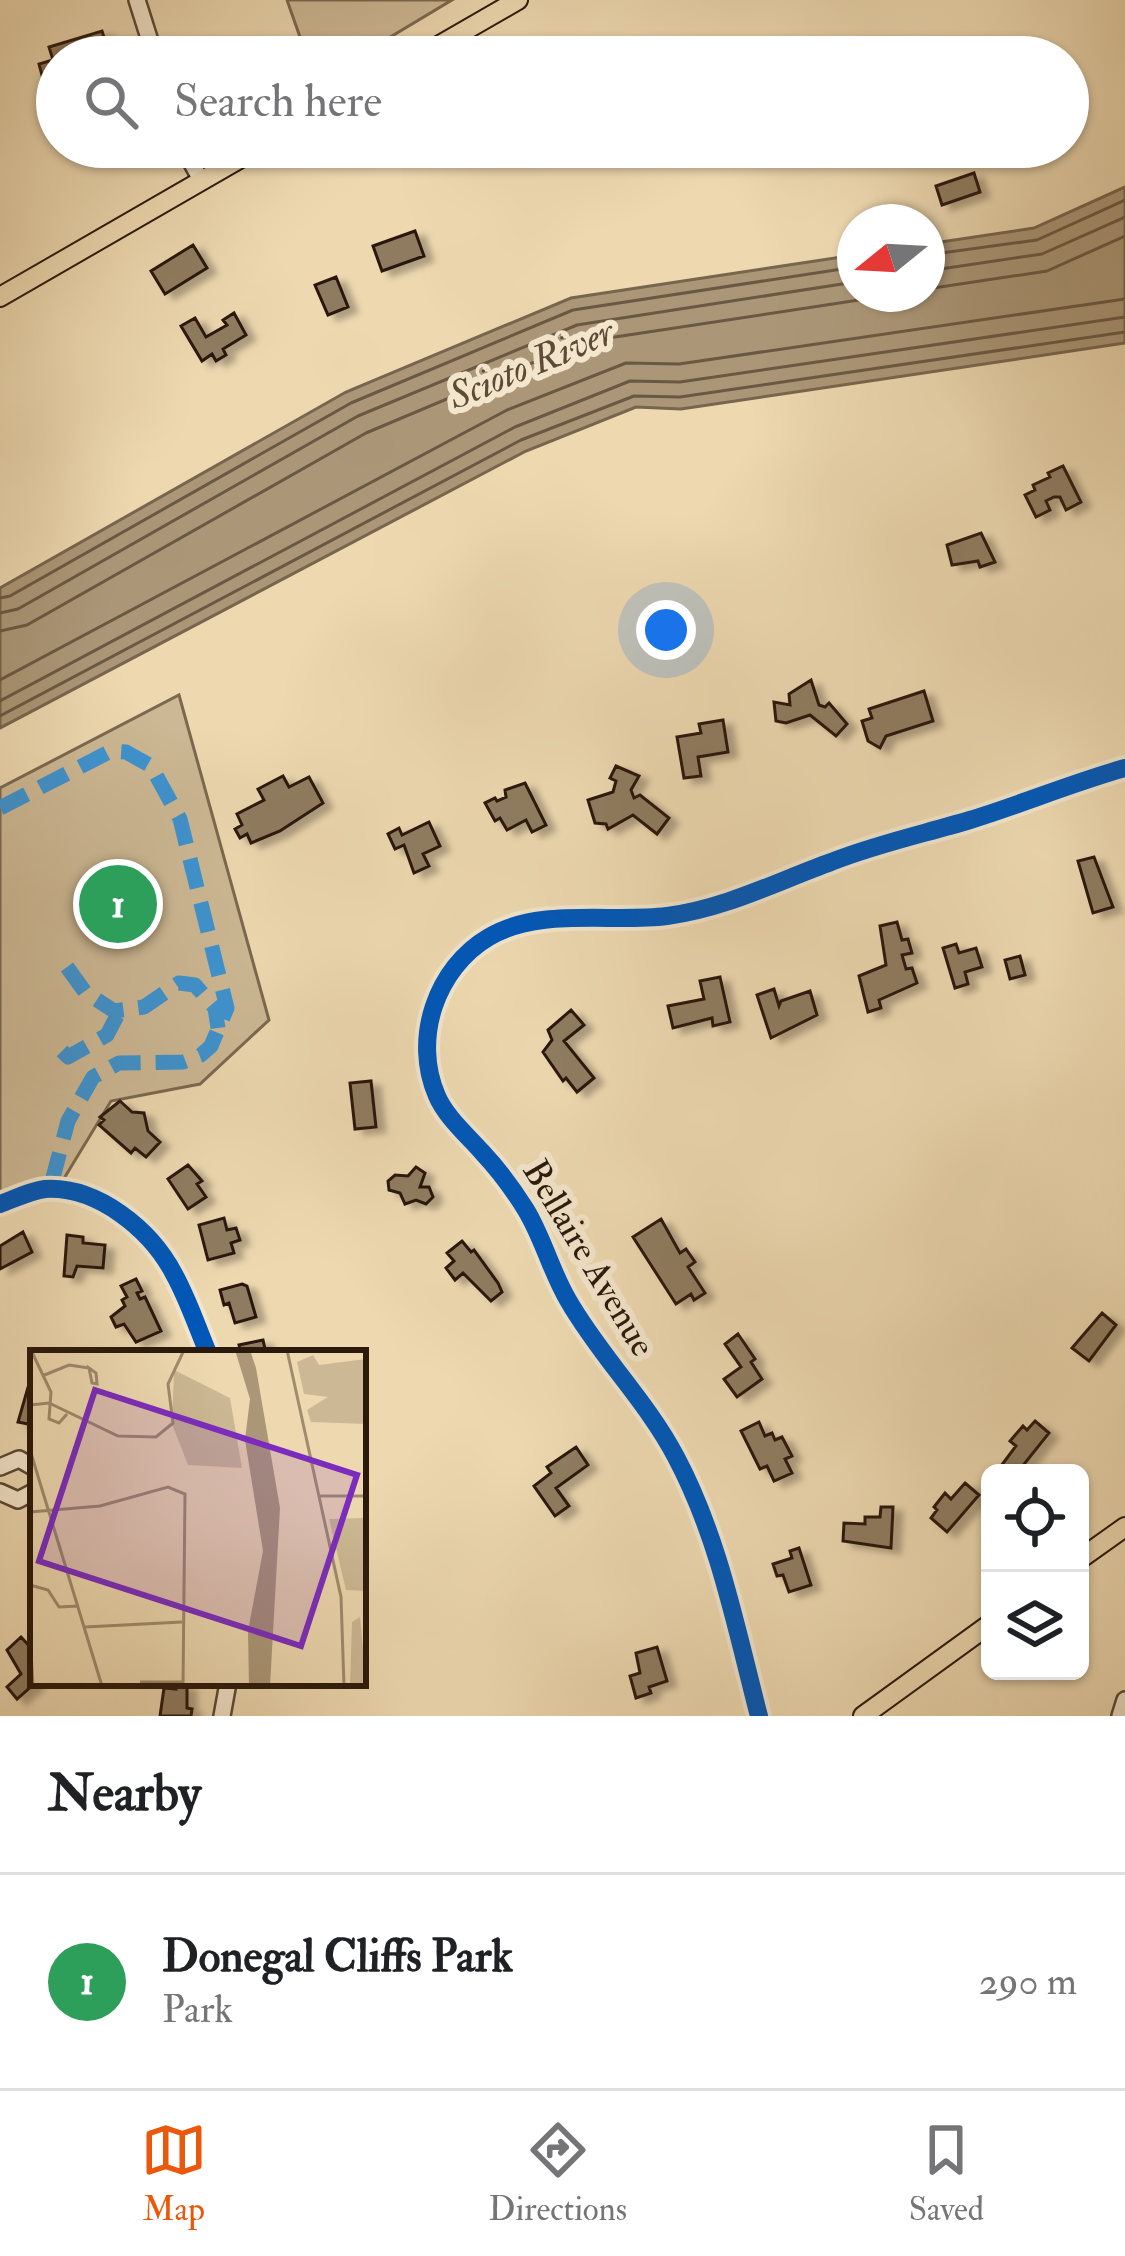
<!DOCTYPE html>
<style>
:root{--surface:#fff;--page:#f2f2f2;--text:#202124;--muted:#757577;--line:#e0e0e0;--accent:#ea580c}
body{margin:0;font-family:"IM FELL Double Pica",serif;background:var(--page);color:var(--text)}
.controls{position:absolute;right:36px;bottom:36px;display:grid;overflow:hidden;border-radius:18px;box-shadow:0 3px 9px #0004}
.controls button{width:108px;height:108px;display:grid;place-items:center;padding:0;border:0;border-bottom:3px solid var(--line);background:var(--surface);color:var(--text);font:60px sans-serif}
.compass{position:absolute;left:837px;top:204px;width:108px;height:108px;border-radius:50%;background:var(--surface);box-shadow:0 3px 9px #0004;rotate:252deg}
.you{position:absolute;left:666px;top:630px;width:42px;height:42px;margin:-30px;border:9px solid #fff;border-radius:50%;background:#1a73e8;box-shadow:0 0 0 18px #1a73e833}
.badge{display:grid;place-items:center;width:78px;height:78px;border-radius:50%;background:var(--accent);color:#fff;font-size:39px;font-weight:700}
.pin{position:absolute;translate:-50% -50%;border:6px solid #fff;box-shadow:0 3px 12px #0006}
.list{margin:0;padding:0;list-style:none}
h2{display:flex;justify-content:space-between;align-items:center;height:156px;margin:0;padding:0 48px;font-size:51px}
h2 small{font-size:39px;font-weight:400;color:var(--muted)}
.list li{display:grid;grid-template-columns:78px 1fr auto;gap:36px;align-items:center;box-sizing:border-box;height:216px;padding:0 48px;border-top:3px solid var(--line)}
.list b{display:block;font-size:45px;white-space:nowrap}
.list p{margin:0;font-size:39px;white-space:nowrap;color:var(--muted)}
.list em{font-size:39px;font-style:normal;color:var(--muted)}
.icon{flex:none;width:66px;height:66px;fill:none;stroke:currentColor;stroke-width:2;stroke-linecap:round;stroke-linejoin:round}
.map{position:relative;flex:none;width:1125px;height:1716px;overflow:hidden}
.search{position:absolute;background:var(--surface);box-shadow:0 3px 9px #0004;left:36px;right:36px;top:36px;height:132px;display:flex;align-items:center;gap:30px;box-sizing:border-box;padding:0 42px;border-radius:66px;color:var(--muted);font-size:45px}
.sheet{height:372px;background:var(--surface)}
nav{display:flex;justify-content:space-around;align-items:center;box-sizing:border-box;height:168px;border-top:3px solid var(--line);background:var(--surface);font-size:33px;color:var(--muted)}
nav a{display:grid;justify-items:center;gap:6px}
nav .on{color:var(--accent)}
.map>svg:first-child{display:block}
.green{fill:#ccb894;stroke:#7b6850;stroke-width:3}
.water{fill:#ab9778;stroke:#77654d;stroke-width:3}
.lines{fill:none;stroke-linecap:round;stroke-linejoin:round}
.shore{stroke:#6a5842;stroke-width:3}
.building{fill:#8f7c61;stroke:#2a190c;stroke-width:3;filter:url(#shadow)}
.minor-casing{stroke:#5b4935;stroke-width:20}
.major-casing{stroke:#2a190c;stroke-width:22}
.minor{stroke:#f3e6cc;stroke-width:15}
.major{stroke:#edd8b0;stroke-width:18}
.quiet{stroke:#3c93d2;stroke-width:15;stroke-dasharray:30 15;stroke-linecap:butt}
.cycleway-casing{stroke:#f3e6cc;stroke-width:26}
.cycleway{stroke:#0057b8;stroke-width:18}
.labels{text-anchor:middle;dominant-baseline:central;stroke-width:12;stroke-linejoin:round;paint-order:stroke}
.street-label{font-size:36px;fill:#2a190c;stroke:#f3e6cc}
.water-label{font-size:39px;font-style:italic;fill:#5e4b37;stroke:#f3e6cc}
.inset-road{fill:none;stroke:#9f8c6e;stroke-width:3}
.view{fill:#7b2cbf;fill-opacity:0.15;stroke:#7b2cbf;stroke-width:6}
.inset-edge{fill:none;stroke:#2a190c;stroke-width:6}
</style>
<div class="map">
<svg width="1125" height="1716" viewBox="0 0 1125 1716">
<defs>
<filter id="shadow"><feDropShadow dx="9" dy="5" stdDeviation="3" flood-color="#0004"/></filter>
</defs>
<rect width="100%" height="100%" fill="#edd8b0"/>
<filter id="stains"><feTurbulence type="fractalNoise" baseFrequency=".00167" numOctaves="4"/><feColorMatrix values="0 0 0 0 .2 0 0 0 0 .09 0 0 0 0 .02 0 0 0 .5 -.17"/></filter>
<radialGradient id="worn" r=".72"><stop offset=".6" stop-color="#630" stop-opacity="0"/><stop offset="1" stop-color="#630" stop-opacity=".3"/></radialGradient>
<path class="green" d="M 287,0 L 452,0 L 357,57 L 307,57 Z
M 179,695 L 269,1020 L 200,1084 L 111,1101 L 57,1190 L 0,1204 L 0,788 Z"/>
<path class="water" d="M 1125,187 L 1125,343 L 681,409 L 636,407 L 526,451 L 0,728 L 0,588 L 346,392 L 571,298 L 855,255 L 855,294 L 927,294 L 927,244 L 1034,228 Z"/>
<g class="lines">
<path class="shore" d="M 927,255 L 1037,240 L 1125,200
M 927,271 L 1042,254 L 1125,217
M 927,289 L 1047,271 L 1125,236
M 0,598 L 10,596 L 351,403 L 573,310 L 855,267
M 0,613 L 18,609 L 358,416 L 577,325 L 855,282
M 0,631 L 27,625 L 366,433 L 582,342 L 859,300 L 876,294
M 0,680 L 507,410 L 626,363 L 679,364 L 1125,299
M 0,701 L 515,427 L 630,381 L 680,382 L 1125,317
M 0,716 L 521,440 L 634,396 L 680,397 L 1125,332"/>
</g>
<path class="building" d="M 102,31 L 110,57 L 57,57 L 57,74 L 43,79 L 39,64 L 53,60 L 49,47 Z
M 974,173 L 980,192 L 942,205 L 936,186 Z
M 415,231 L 424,256 L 382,271 L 373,246 Z
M 193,245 L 207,268 L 165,294 L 151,271 Z
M 336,277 L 348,307 L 328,315 L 315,285 Z
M 234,313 L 246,335 L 223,349 L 226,355 L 216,361 L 212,354 L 202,361 L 181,326 L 195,318 L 206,337 L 227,325 L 223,320 Z
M 1063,466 L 1081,502 L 1066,510 L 1060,497 L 1054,497 L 1046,501 L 1050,510 L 1036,517 L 1025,495 L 1035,490 L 1033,485 L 1050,477 L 1048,473 Z
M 981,533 L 995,562 L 980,567 L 978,561 L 952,565 L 947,545 Z
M 811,680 L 819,705 L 825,707 L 829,703 L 847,724 L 836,736 L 810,715 L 786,723 L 776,721 L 774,702 L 790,705 L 789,694 Z
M 924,691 L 933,721 L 886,736 L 880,748 L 868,741 L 862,721 L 872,718 L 869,709 Z
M 723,720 L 728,752 L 698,757 L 701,776 L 684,778 L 677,737 L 701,733 L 699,724 Z
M 616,766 L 639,776 L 631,790 L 634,798 L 640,795 L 669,818 L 657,834 L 633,815 L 608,829 L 606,824 L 595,823 L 588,800 L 613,792 L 616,781 L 610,778 Z
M 283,776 L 289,787 L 309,777 L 323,803 L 280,831 L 251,843 L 247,834 L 240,838 L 235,829 L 242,825 L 237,814 L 264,800 L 258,789 Z
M 525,783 L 546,825 L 532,832 L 526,820 L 507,830 L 500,818 L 495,821 L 485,803 L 495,798 L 497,801 L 506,797 L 505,790 Z
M 429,822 L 440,846 L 423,854 L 429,866 L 414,873 L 404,845 L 395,849 L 388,834 L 399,828 L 402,835 Z
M 1094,857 L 1113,907 L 1093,913 L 1078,861 Z
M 897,922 L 902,940 L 908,939 L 912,953 L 902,955 L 906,969 L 912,968 L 917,983 L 879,1000 L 881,1008 L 868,1012 L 859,976 L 886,965 L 880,926 Z
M 956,944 L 959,953 L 976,948 L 982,967 L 965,972 L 968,984 L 955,988 L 943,948 Z
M 1020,956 L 1025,975 L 1010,979 L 1005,960 Z
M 720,977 L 730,1022 L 713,1026 L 712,1018 L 673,1028 L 668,1006 L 704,999 L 700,981 Z
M 774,989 L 779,1006 L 781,1001 L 810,991 L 817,1015 L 771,1038 L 757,995 Z
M 571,1010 L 584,1025 L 564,1041 L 594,1078 L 577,1092 L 566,1078 L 563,1081 L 543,1052 L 552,1040 L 548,1030 Z
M 371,1081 L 376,1127 L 355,1129 L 350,1083 Z
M 120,1101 L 132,1112 L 144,1113 L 148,1131 L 160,1142 L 146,1157 L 135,1148 L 131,1153 L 99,1125 L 104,1120 L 100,1117 Z
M 188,1165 L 202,1181 L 197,1184 L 206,1197 L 188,1209 L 168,1179 Z
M 416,1167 L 425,1173 L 420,1187 L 429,1187 L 433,1197 L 426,1204 L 416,1200 L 405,1204 L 400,1193 L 389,1190 L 388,1181 L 395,1175 L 408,1176 Z
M 224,1218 L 227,1230 L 236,1228 L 240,1240 L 231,1243 L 234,1253 L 208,1260 L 199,1225 Z
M 661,1219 L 680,1253 L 686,1249 L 695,1262 L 688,1267 L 705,1293 L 694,1300 L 691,1294 L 676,1304 L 633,1237 Z
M 23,1232 L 32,1252 L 0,1269 L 0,1246 Z
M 67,1235 L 83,1237 L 83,1243 L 105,1245 L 103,1268 L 77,1266 L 73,1277 L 64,1276 Z
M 462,1241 L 471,1252 L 474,1250 L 498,1283 L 502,1292 L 491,1301 L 463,1273 L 455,1280 L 446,1268 L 454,1261 L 447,1253 Z
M 136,1279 L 142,1291 L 137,1293 L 140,1299 L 145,1297 L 161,1331 L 136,1342 L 124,1324 L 116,1327 L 111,1317 L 125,1306 L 122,1300 L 127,1297 L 121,1286 Z
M 242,1284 L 247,1286 L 256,1317 L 235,1323 L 229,1303 L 224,1305 L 220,1290 Z
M 1102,1313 L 1116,1325 L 1089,1361 L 1072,1348 Z
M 738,1334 L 755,1359 L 751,1362 L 762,1379 L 737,1397 L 724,1379 L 741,1367 L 725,1344 Z
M 263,1340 L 266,1353 L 241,1353 L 239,1345 Z
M 31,1377 L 33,1377 L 33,1425 L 18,1422 Z
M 1035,1421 L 1049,1433 L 1017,1473 L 1010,1473 L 1001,1466 L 1016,1446 L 1010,1441 L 1023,1426 L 1027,1430 Z
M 759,1422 L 765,1436 L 772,1433 L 775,1440 L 782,1437 L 792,1456 L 785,1459 L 792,1473 L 774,1481 L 767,1466 L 760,1469 L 741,1431 Z
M 576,1447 L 588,1465 L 556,1488 L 569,1506 L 555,1516 L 534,1486 L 551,1473 L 547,1467 Z
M 965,1483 L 979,1495 L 947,1532 L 931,1518 L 937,1510 L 934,1507 L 945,1493 L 951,1499 Z
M 881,1507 L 893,1507 L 891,1548 L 843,1541 L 844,1523 L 865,1524 L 865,1517 L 880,1517 Z
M 799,1548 L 811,1585 L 789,1592 L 783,1575 L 777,1576 L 773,1564 L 792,1558 L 790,1551 Z
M 21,1637 L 33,1650 L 35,1683 L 17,1699 L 7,1687 L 21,1674 L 7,1650 Z
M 657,1647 L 667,1681 L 649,1687 L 651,1693 L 636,1698 L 630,1676 L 640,1673 L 636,1653 Z
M 176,1684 L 187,1686 L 187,1708 L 192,1709 L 191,1716 L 160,1716 L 164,1688 L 176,1689 Z"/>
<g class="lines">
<g class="minor-casing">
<path id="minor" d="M 137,0 L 155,57
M 183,147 L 201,180
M 0,1204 C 14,1199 30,1191 45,1189 C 98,1186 151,1230 174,1274 C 188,1299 197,1327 208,1353
M 0,1467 L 19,1459 L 33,1467
M 0,1492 L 18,1500 L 33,1492
M 222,1716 L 228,1683
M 759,1716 C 736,1628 719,1538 676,1457 C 646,1400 600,1356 568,1300 C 551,1271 543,1238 526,1210 C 513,1189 499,1170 482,1152 C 467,1135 446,1117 437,1096 C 412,1039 436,968 489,937 C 539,907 611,923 667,916 C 726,908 776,882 831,862 C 876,844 923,834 970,820 C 1022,804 1072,783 1125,768
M 1120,1716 L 1125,1700"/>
</g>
<g class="major-casing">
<path id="major" d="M 419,57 L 518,0
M 0,297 L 260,147
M 1080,1559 L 1125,1527
M 863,1716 L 990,1624"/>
</g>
<use href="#minor" class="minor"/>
<use href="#major" class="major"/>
<path class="quiet" d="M 0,808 L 111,751 L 126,752 L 151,766 L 180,819 L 227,1008 L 211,1046 L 201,1055 L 183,1062 L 119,1063 L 93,1077 L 68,1121 L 50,1189
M 67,967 L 85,992 L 114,1011 L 144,1007 L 179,983 L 195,985 L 215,1008 L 218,1028
M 62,1051 L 68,1057 L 107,1035 L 119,1012"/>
<g class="cycleway-casing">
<path id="cycleway" d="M 0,1204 C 14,1199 30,1191 45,1189 C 98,1186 151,1230 174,1274 C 188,1299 197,1327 208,1353
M 759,1716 C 736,1628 719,1538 676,1457 C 646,1400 600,1356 568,1300 C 551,1271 543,1238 526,1210 C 513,1189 499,1170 482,1152 C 467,1135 446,1117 437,1096 C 412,1039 436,968 489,937 C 539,907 611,923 667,916 C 726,908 776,882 831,862 C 876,844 923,834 970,820 C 1022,804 1072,783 1125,768"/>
</g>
<use href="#cycleway" class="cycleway"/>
</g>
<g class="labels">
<g class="street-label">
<text transform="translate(589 1258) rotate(59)">Bellaire Avenue</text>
</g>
<g class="water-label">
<text transform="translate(531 364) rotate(-23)">Scioto River</text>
</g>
</g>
<g transform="translate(30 1350)">
<rect width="336" height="336" fill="#edd8b0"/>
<path d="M 283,5 L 289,15 L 336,9 L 336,74 L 281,72 L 277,60 L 298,47 L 274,44 L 267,12 ZM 144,20 L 200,48 L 212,118 L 158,115 L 142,74 ZM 336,168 L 336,241 L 316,240 L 299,169 ZM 330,267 L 336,332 L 320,336 L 322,272 Z" fill="#ccb894"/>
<path d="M 205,0 L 220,0 L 226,18 L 250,158 L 240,336 L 219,336 L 218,281 L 233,201 L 215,90 L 220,49 Z" fill="#ab9778"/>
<path class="inset-road" d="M 1,0 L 21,42 L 19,69 L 29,73 L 37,64M 257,0 L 311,247 L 314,336M 59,18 L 66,23 L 67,34 L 62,33 ZM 12,26 L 39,15 L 59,18M 0,55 L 19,53 L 88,86 L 126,87 L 143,73 L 138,34 L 154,0M 0,100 L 72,336M 289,146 L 336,146M 0,162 L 70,156 L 138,137 L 155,144 L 153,336M 0,235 L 18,240 L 29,257 L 49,256M 55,277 L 152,272M 0,284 L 3,336M 110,332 L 153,332"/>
<path class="view" d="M 65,40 L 327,125 L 271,296 L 9,211 Z"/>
<rect width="336" height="336" class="inset-edge"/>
</g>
<rect width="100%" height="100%" filter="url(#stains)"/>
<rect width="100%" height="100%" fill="url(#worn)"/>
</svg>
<div class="controls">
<button><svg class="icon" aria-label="locate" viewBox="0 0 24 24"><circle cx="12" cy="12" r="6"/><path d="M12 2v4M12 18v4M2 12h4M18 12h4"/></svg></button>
<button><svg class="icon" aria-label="layers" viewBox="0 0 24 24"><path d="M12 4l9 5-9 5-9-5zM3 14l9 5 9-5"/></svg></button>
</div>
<svg class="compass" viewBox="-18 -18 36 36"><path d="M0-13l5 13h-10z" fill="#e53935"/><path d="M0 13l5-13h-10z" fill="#757577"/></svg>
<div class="you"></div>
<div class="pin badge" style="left:118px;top:904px;background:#2e9e5b">1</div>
<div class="search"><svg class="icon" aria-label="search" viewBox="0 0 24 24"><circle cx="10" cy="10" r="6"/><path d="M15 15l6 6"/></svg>Search here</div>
</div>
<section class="sheet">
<h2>Nearby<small></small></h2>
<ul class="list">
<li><span class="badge" style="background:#2e9e5b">1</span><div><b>Donegal Cliffs Park</b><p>Park</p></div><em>290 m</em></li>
</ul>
</section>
<nav>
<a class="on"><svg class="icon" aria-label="map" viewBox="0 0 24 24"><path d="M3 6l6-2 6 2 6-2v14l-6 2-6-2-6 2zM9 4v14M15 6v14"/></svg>Map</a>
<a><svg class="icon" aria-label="directions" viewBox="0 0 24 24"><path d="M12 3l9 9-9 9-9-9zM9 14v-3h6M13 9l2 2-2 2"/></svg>Directions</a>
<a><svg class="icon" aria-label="saved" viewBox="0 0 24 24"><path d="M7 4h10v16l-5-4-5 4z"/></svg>Saved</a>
</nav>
